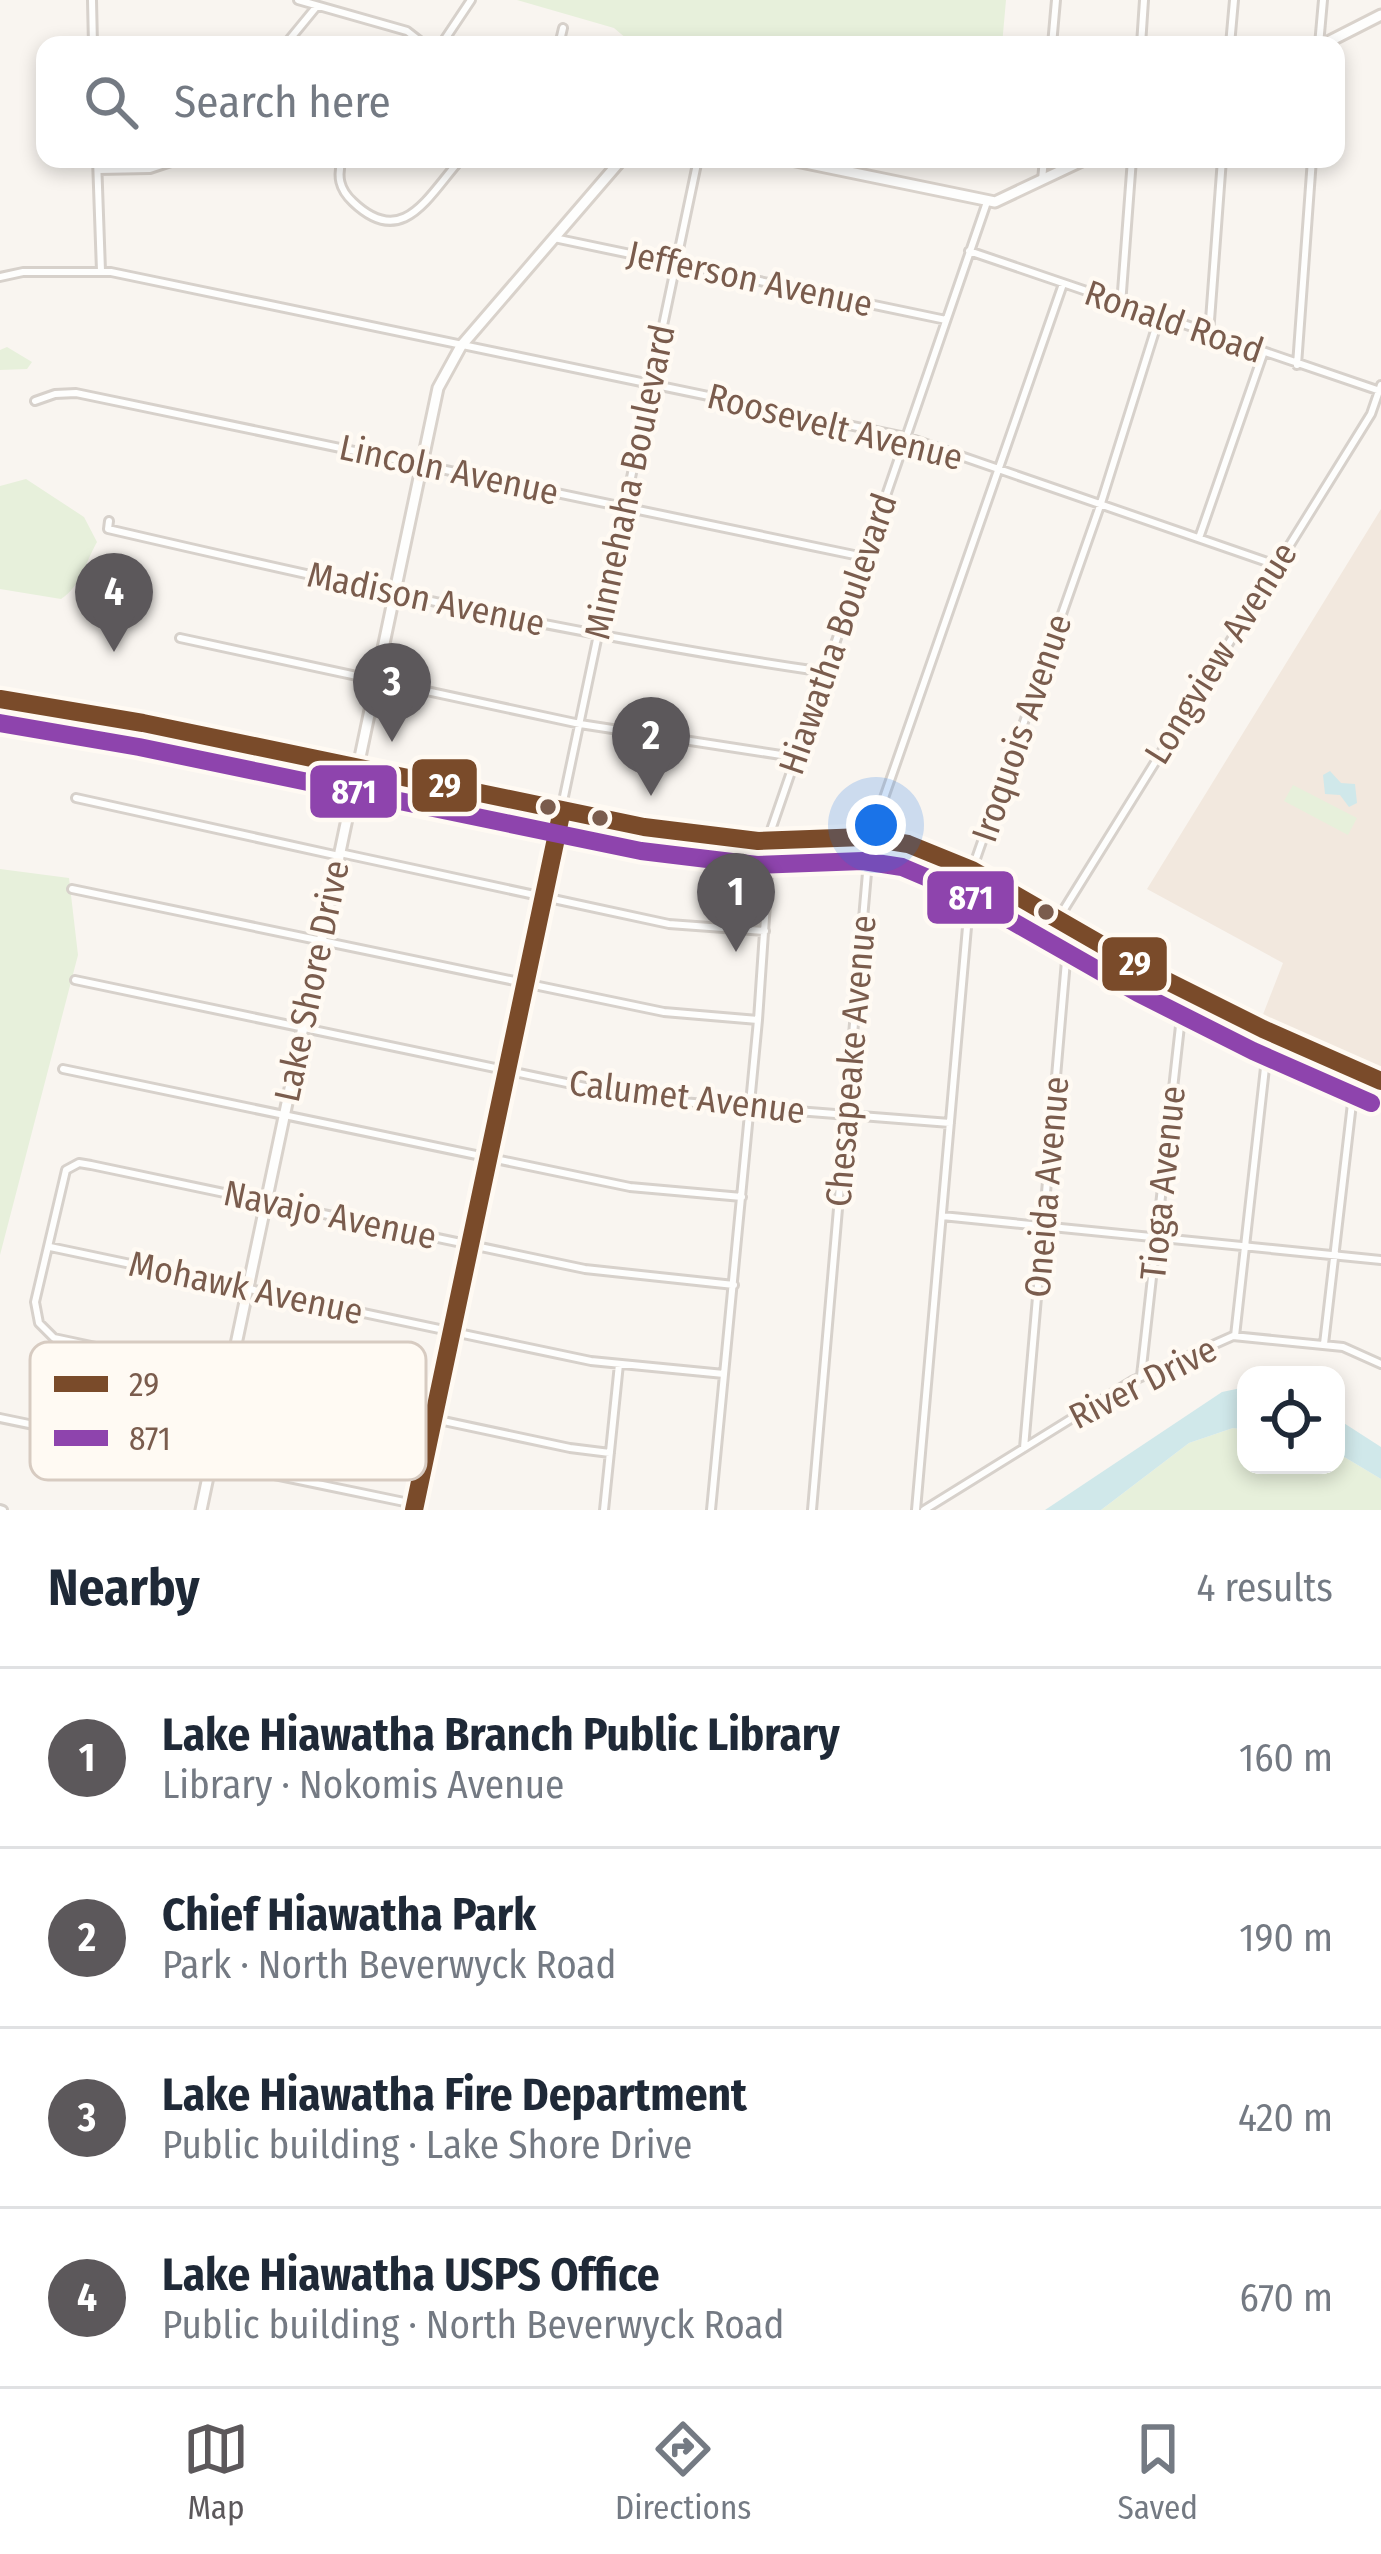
<!DOCTYPE html>
<meta charset="utf-8">
<style>
:root{--surface:#fff;--page:#f6f6f7;--text:#1f2937;--muted:#747a83;--line:#e0e1e3;--accent:#5c585b}
body{margin:0;font-family:"Fira Sans Condensed",sans-serif;background:var(--page);color:var(--text)}
.controls{position:absolute;right:36px;bottom:36px;display:grid;overflow:hidden;border-radius:24px;box-shadow:0 6px 18px #0003}
.controls button{width:108px;height:108px;display:grid;place-items:center;padding:0;border:0;border-bottom:3px solid var(--line);background:var(--surface);color:var(--text);font:60px sans-serif}
.you{position:absolute;left:876px;top:825px;width:42px;height:42px;margin:-30px;border:9px solid #fff;border-radius:50%;background:#1a73e8;box-shadow:0 0 0 18px #1a73e833}
.badge{display:grid;place-items:center;width:78px;height:78px;border-radius:50%;background:var(--accent);color:#fff;font-size:39px;font-weight:700}
.pin{position:absolute;translate:-50% -99px;filter:drop-shadow(0 3px 6px #0008)}
.pin::after{content:'';position:absolute;top:63px;width:42px;height:36px;background:inherit;clip-path:polygon(0 0,100% 0,50% 100%)}
.list{margin:0;padding:0;list-style:none}
h2{display:flex;justify-content:space-between;align-items:center;height:156px;margin:0;padding:0 48px;font-size:51px}
h2 small{font-size:39px;font-weight:400;color:var(--muted)}
.list li{display:grid;grid-template-columns:78px 1fr auto;gap:36px;align-items:center;box-sizing:border-box;height:180px;padding:0 48px;border-top:3px solid var(--line)}
.list b{display:block;font-size:45px;white-space:nowrap}
.list p{margin:0;font-size:39px;white-space:nowrap;color:var(--muted)}
.list em{font-size:39px;font-style:normal;color:var(--muted)}
.icon{flex:none;width:66px;height:66px;fill:none;stroke:currentColor;stroke-width:2;stroke-linecap:round;stroke-linejoin:round}
.map{position:relative;flex:none;width:1381px;height:1510px;overflow:hidden}
.search{position:absolute;background:var(--surface);box-shadow:0 6px 18px #0003;left:36px;right:36px;top:36px;height:132px;display:flex;align-items:center;gap:30px;box-sizing:border-box;padding:0 42px;border-radius:24px;color:var(--muted);font-size:45px}
.sheet{height:876px;background:var(--surface)}
nav{display:flex;justify-content:space-around;align-items:center;box-sizing:border-box;height:168px;border-top:3px solid var(--line);background:var(--surface);font-size:33px;color:var(--muted)}
nav a{display:grid;justify-items:center;gap:6px}
nav .on{color:var(--accent)}
.map>svg:first-child{display:block}
.residential{fill:#f2e8de}
.green{fill:#e7f0db}
.water{fill:#d0e8ea}
.lines{fill:none;stroke-linecap:round;stroke-linejoin:round}
.street-casing{stroke:#d7d1cb;stroke-width:12}
.secondary-casing{stroke:#d9d2cb;stroke-width:15}
.street{stroke:#fefefd;stroke-width:6}
.secondary{stroke:#fefefd;stroke-width:9}
.bus-1-casing{stroke:#fffaf3;stroke-width:27}
.bus-2-casing{stroke:#fffaf3;stroke-width:27}
.bus-1{stroke:#7a4b2a;stroke-width:18}
.bus-2{stroke:#8e44ad;stroke-width:18}
.bus-dot{fill:#7a5c4d;stroke:#fffaf3;stroke-width:4.5}
.labels{text-anchor:middle;dominant-baseline:central;stroke-width:9;stroke-linejoin:round;paint-order:stroke}
.street-label{font-size:36px;fill:#7a5c4d;stroke:#fffaf3}
.key{fill:#fffaf3;stroke:#d7cbc1;stroke-width:3}
.key-label{font-size:33px;fill:#7a5c4d}
.line-badge{stroke:#fffaf3;stroke-width:4.5}
.badge-label{font-size:33px;text-anchor:middle;font-weight:bold;fill:#fff}
</style>
<div class="map">
<svg width="1381" height="1510" viewBox="0 0 1381 1510">
<rect width="100%" height="100%" fill="#f9f5f0"/>
<path class="residential" d="M 1381,509 L 1381,1072 L 1262,1017 L 1283,963 L 1147,889 Z"/>
<path class="green" d="M 517,0 L 1006,0 L 1002,45 L 634,45 L 614,28 Z
M 7,347 L 32,362 L 27,369 L 0,370 L 0,350 Z
M 26,479 L 84,517 L 97,542 C 85,563 81,586 61,599 L 0,589 L 0,486 Z
M 1293,785 L 1357,818 L 1348,835 L 1284,801 Z
M 0,869 L 69,878 L 78,955 L 0,1255 Z
M 1233,1428 L 1246,1430 L 1246,1465 L 1336,1465 L 1336,1452 L 1381,1479 L 1381,1510 L 1101,1510 L 1189,1443 Z"/>
<path class="water" d="M 1330,771 L 1341,783 L 1355,784 L 1357,803 L 1349,807 L 1340,795 L 1325,794 L 1323,775 Z
M 1246,1387 L 1246,1430 L 1233,1428 L 1189,1443 L 1101,1510 L 1045,1510 L 1222,1392 Z
M 1336,1418 L 1381,1447 L 1381,1479 L 1336,1452 Z"/>
<g class="lines">
<g class="street-casing">
<path id="street" d="M 92,0 L 93,45
M 298,0 L 407,31 L 425,45
M 285,45 L 317,6
M 441,45 L 471,0
M 559,45 L 563,28
M 1052,45 L 1056,0
M 1141,45 L 1144,0
M 1230,45 L 1234,0
M 1319,45 L 1323,0
M 97,159 L 101,271
M 342,159 C 337,176 339,189 353,202 C 403,250 428,196 461,159
M 98,170 L 150,169 L 180,159
M 1042,180 L 1044,159
M 554,238 L 946,320
M 969,251 L 1380,391
M 0,277 L 23,272 L 111,272 L 906,437 L 1276,565
M 1121,305 L 1132,159
M 1209,334 L 1222,159
M 1297,365 L 1312,159
M 35,401 L 55,394 L 76,393 L 864,557
M 109,521 L 108,529 C 345,584 583,637 825,672
M 1199,538 L 1263,354
M 180,638 L 580,724 L 794,757
M 76,798 L 339,856
M 340,853 L 669,924 L 765,931
M 72,889 L 664,1012 L 758,1020
M 1058,919 L 1371,414 L 1381,385
M 75,980 L 643,1099 L 950,1123
M 63,1069 L 630,1187 L 742,1197
M 942,1216 L 1381,1260
M 50,1247 L 591,1361 L 724,1374
M 1235,1336 L 1269,1032
M 1324,1344 L 1356,1069
M 1141,1376 L 1184,990
M 0,1418 L 414,1504
M 1024,1448 L 1069,926
M 610,1453 L 570,1448 L 54,1338 L 39,1323 L 35,1302 L 66,1170 L 79,1163 L 91,1165 L 585,1269 L 734,1285
M 0,1509 L 3,1510
M 414,1510 L 698,159
M 604,1510 L 619,1364
M 711,1510 L 758,1020 L 771,830 L 987,202
M 812,1510 L 870,838 L 1063,284
M 916,1510 L 972,870 L 1101,503 L 1159,318
M 924,1510 L 1132,1381 L 1233,1336 L 1343,1347 L 1381,1364"/>
</g>
<g class="secondary-casing">
<path id="secondary" d="M 1322,45 L 1381,15
M 786,159 L 995,202 L 1086,159
M 0,699 L 143,723 L 644,827 L 758,841 L 864,837 L 908,844 L 972,870 L 1149,972 L 1263,1029 L 1381,1081
M 201,1510 L 438,388 L 461,346 L 622,159"/>
</g>
<use href="#street" class="street"/>
<use href="#secondary" class="secondary"/>
<g class="bus-1-casing">
<path id="bus-1" d="M 0,699 L 143,723 L 644,827 L 758,841 L 864,837 L 908,844 L 972,870 L 1149,972 L 1263,1029 L 1381,1081
M 414,1510 L 562,810"/>
</g>
<g class="bus-2-casing">
<path id="bus-2" d="M 0,723 L 139,747 L 641,851 L 757,865 L 863,861 L 902,867 L 961,892 L 1138,993 L 1253,1051 L 1371,1103"/>
</g>
<use href="#bus-1" class="bus-1"/>
<use href="#bus-2" class="bus-2"/>
</g>
<g class="bus-dot">
<circle cx="548" cy="807" r="10"/>
<circle cx="600" cy="818" r="10"/>
<circle cx="1046" cy="912" r="10"/>
</g>
<g class="labels">
<g class="street-label">
<text transform="translate(750 279) rotate(12)">Jefferson Avenue</text>
<text transform="translate(1174 322) rotate(19)">Ronald Road</text>
<text transform="translate(835 427) rotate(14)">Roosevelt Avenue</text>
<text transform="translate(449 470) rotate(12)">Lincoln Avenue</text>
<text transform="translate(630 482) rotate(-78)">Minnehaha Boulevard</text>
<text transform="translate(426 599) rotate(12)">Madison Avenue</text>
<text transform="translate(838 634) rotate(-71)">Hiawatha Boulevard</text>
<text transform="translate(1221 653) rotate(-58)">Longview Avenue</text>
<text transform="translate(1022 728) rotate(-71)">Iroquois Avenue</text>
<text transform="translate(312 981) rotate(-78)">Lake Shore Drive</text>
<text transform="translate(851 1061) rotate(-85)">Chesapeake Avenue</text>
<text transform="translate(687 1097) rotate(7)">Calumet Avenue</text>
<text transform="translate(1163 1183) rotate(-84)">Tioga Avenue</text>
<text transform="translate(1047 1187) rotate(-85)">Oneida Avenue</text>
<text transform="translate(330 1215) rotate(12)">Navajo Avenue</text>
<text transform="translate(246 1288) rotate(12)">Mohawk Avenue</text>
<text transform="translate(1143 1383) rotate(-27)">River Drive</text>
</g>
</g>
<rect x="30" y="1342" width="396" height="138" rx="18" class="key"/>
<rect x="54" y="1376" width="54" height="16" fill="#7a4b2a"/>
<rect x="54" y="1430" width="54" height="16" fill="#8e44ad"/>
<g class="key-label">
<text x="129" y="1396">29</text>
<text x="129" y="1450">871</text>
</g>
<g class="line-badge">
<rect x="410" y="757" width="69" height="57" rx="12" fill="#7a4b2a"/>
<rect x="308" y="763" width="91" height="57" rx="12" fill="#8e44ad"/>
<rect x="925" y="869" width="91" height="57" rx="12" fill="#8e44ad"/>
<rect x="1100" y="935" width="69" height="58" rx="12" fill="#7a4b2a"/>
</g>
<g class="badge-label">
<text x="445" y="797">29</text>
<text x="354" y="803">871</text>
<text x="971" y="909">871</text>
<text x="1135" y="975">29</text>
</g>
</svg>
<div class="controls">
<button><svg class="icon" aria-label="locate" viewBox="0 0 24 24"><circle cx="12" cy="12" r="6"/><path d="M12 2v4M12 18v4M2 12h4M18 12h4"/></svg></button>
</div>
<div class="you"></div>
<div class="pin badge" style="left:736px;top:952px">1</div>
<div class="pin badge" style="left:651px;top:796px">2</div>
<div class="pin badge" style="left:392px;top:742px">3</div>
<div class="pin badge" style="left:114px;top:652px">4</div>
<div class="search"><svg class="icon" aria-label="search" viewBox="0 0 24 24"><circle cx="10" cy="10" r="6"/><path d="M15 15l6 6"/></svg>Search here</div>
</div>
<section class="sheet">
<h2>Nearby<small>4 results</small></h2>
<ul class="list">
<li><span class="badge">1</span><div><b>Lake Hiawatha Branch Public Library</b><p>Library · Nokomis Avenue</p></div><em>160 m</em></li>
<li><span class="badge">2</span><div><b>Chief Hiawatha Park</b><p>Park · North Beverwyck Road</p></div><em>190 m</em></li>
<li><span class="badge">3</span><div><b>Lake Hiawatha Fire Department</b><p>Public building · Lake Shore Drive</p></div><em>420 m</em></li>
<li><span class="badge">4</span><div><b>Lake Hiawatha USPS Office</b><p>Public building · North Beverwyck Road</p></div><em>670 m</em></li>
</ul>
</section>
<nav>
<a class="on"><svg class="icon" aria-label="map" viewBox="0 0 24 24"><path d="M3 6l6-2 6 2 6-2v14l-6 2-6-2-6 2zM9 4v14M15 6v14"/></svg>Map</a>
<a><svg class="icon" aria-label="directions" viewBox="0 0 24 24"><path d="M12 3l9 9-9 9-9-9zM9 14v-3h6M13 9l2 2-2 2"/></svg>Directions</a>
<a><svg class="icon" aria-label="saved" viewBox="0 0 24 24"><path d="M7 4h10v16l-5-4-5 4z"/></svg>Saved</a>
</nav>
